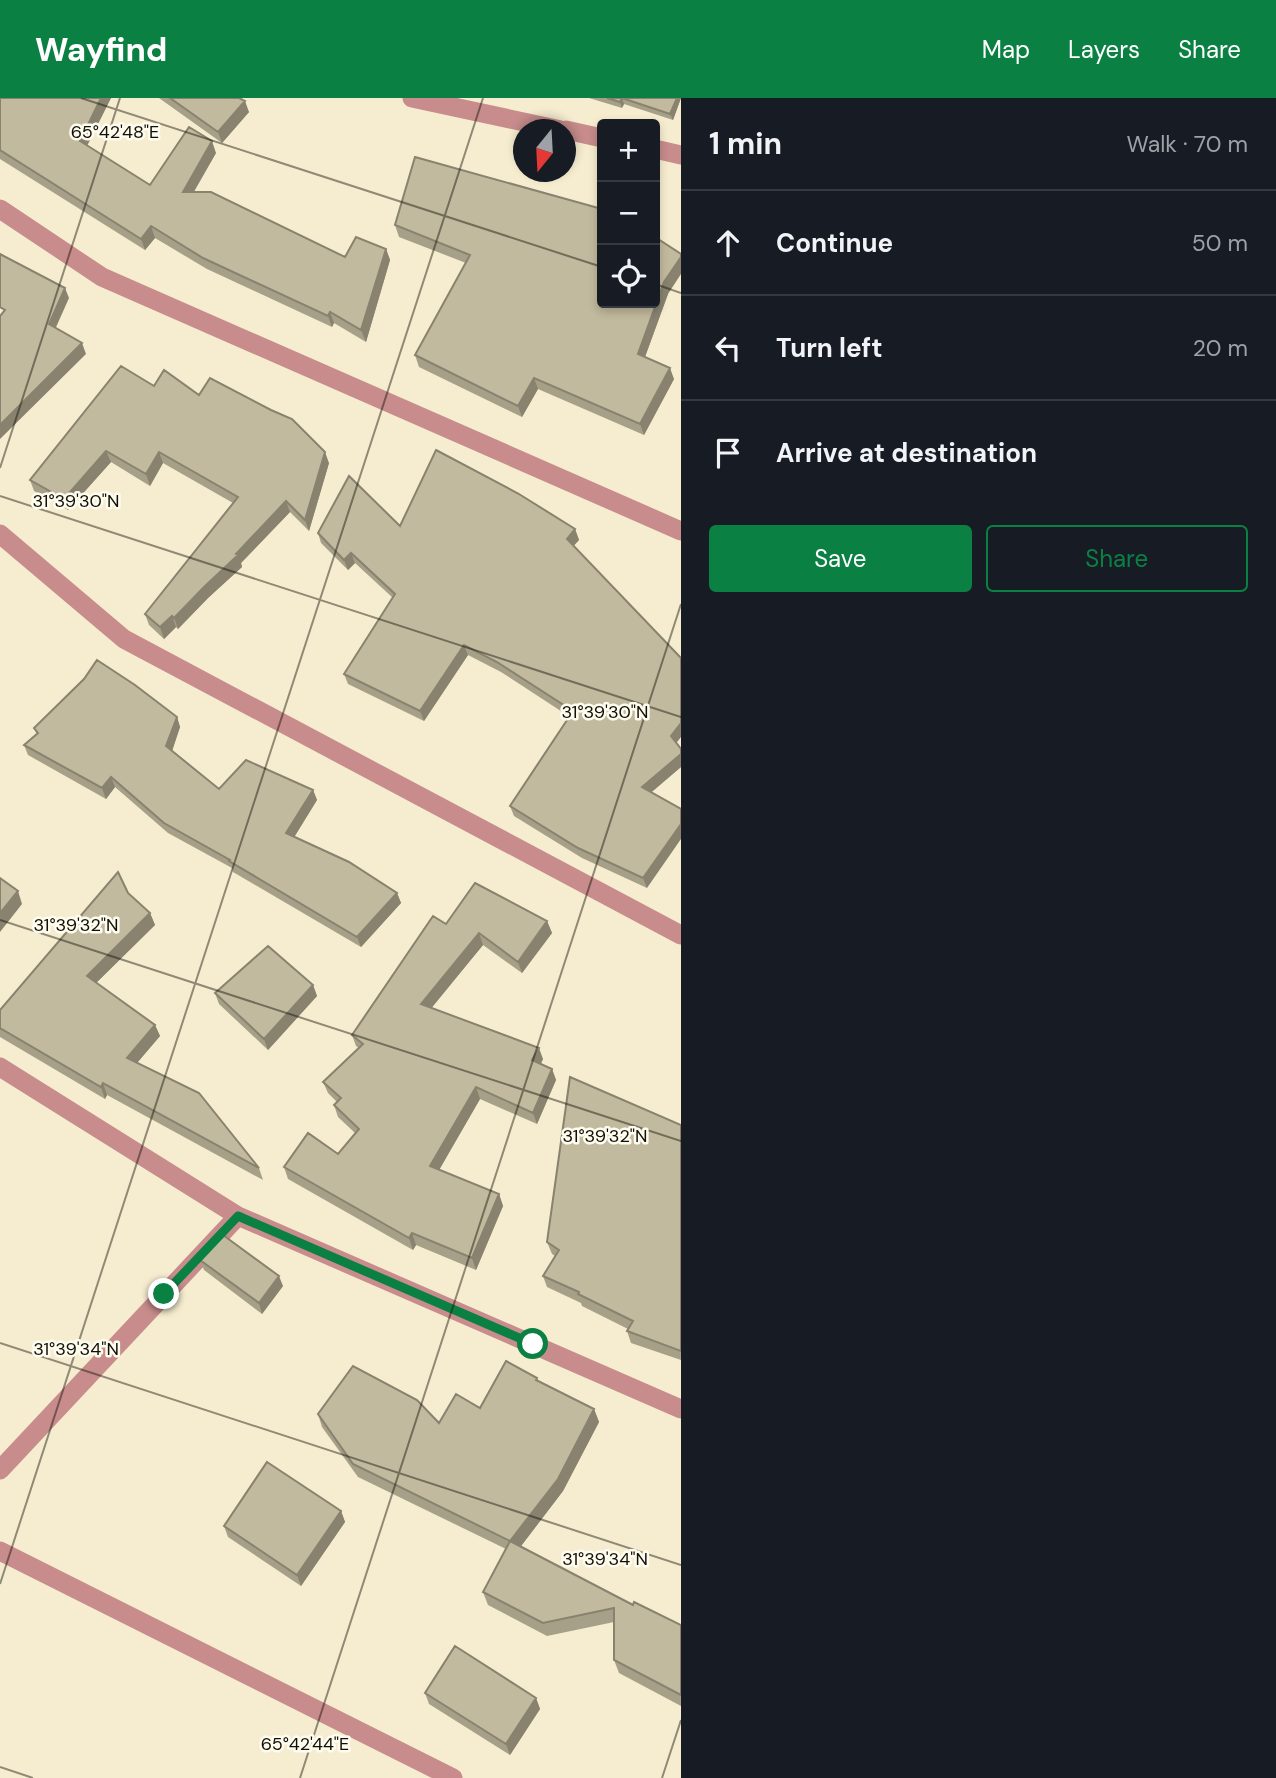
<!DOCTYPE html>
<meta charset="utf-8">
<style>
:root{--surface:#171b24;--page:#242831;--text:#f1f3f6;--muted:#9ea1a6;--line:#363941;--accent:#0b8043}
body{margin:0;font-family:"DM Sans",sans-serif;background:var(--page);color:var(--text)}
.controls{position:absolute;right:21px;top:21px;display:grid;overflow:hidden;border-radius:7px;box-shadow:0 4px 10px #0003}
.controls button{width:63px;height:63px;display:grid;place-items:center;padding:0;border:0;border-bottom:2px solid var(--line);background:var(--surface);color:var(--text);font:35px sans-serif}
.compass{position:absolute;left:513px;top:21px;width:63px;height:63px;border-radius:50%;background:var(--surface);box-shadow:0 4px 10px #0003;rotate:198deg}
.stop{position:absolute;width:21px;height:21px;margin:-16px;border:5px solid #0b8043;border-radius:50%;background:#fff}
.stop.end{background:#0b8043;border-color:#fff;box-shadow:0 2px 7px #0008}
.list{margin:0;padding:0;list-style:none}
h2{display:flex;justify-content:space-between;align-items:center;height:91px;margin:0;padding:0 28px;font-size:30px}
h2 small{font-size:23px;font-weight:400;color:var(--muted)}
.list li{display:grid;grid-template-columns:46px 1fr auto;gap:21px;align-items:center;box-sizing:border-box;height:105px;padding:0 28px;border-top:2px solid var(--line)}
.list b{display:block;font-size:26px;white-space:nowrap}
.list em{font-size:23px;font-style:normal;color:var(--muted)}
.actions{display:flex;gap:14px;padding:21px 28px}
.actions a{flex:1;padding:16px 0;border:2px solid var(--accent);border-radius:7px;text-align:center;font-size:24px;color:var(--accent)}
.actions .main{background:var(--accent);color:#fff}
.icon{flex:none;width:38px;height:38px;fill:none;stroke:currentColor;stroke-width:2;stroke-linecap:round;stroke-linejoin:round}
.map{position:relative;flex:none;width:681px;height:1680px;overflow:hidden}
header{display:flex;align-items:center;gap:42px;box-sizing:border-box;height:98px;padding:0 35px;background:var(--accent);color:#fff}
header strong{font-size:33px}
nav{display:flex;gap:38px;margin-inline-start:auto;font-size:24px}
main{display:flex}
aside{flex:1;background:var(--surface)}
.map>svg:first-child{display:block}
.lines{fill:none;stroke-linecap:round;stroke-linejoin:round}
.minor{stroke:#c78c8b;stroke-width:19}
.wall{fill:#a7a088}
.shaded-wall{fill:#88826f}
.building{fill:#c2ba9e;stroke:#88826f;stroke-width:2}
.route{stroke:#0b8043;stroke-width:9}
.ticks{fill:none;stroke:#120f06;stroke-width:2;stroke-opacity:0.45}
.ticks-label{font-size:18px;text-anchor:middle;fill:#120f06;stroke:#fefbef;stroke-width:5;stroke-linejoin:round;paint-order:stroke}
</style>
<header>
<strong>Wayfind</strong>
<nav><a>Map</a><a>Layers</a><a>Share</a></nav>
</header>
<main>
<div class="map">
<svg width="681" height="1680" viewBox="0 0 681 1680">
<rect width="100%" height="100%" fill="#f6edd0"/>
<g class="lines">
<path class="minor" d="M 412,0 L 561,32
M 566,32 L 602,40
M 655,51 L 681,57
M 0,111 L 102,179 L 681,433
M 0,436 L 124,541 L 681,837
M 0,969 L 238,1118 L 681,1311
M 0,1372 L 238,1118
M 0,1453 L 453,1680"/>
</g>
<path class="wall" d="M 0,0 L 111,0 L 87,47 L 150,87 L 216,55 L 194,94 L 345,159 L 386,151 L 390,162 L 366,244 L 334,225 L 332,229 L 207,171 L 155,140 L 145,152 L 0,61 Z
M 159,0 L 239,0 L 249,14 L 222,45 Z
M 589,0 L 681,0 L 673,22 L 624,6 L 622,10 Z
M 395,127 L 668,196 L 645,259 L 674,281 L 644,337 L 538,291 L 522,319 L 419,269 L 415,257 L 466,165 L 399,139 Z
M 154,288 L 199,297 L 329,365 L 309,433 L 290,414 L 241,465 L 242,469 L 208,500 L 178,531 L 176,529 L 164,541 L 149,527 L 145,516 L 233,405 L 163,365 L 150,388 L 111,364 L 68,412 L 34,393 L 30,382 Z
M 400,428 L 575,431 L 579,442 L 573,448 L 676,645 L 681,651 L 681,669 L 651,694 L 647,790 L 582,760 L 514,718 L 510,708 L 570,619 L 501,574 L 468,557 L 424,623 L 348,586 L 344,576 L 393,500 L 355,465 L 348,472 L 321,445 L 318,435 Z
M 177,619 L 180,629 L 172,653 L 219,691 L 313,692 L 317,702 L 294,739 L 397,795 L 401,805 L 361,849 L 233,774 L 232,770 L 168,735 L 115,689 L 106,701 L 28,657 L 24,647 L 37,637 L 34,630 Z
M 128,795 L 150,815 L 155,827 L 96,885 L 155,927 L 160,938 L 137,965 L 259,1070 L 263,1082 L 107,997 L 105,1001 L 0,939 L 0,912 Z
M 547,823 L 552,835 L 522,875 L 483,847 L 431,910 L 543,961 L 541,966 L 552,971 L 556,982 L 537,1026 L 480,1001 L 439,1072 L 499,1096 L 503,1108 L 476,1172 L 416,1147 L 413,1152 L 288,1081 L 284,1069 L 338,1056 L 355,1035 L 338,1019 L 334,1007 L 337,1004 L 328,995 L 323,984 L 359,950 L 356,948 L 352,937 L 446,826 Z
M 313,887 L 317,898 L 268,952 L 219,906 L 215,895 Z
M 681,1027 L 681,1262 L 631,1245 L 627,1233 L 628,1231 L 582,1208 L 581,1205 L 547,1189 L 543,1178 L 555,1158 L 552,1156 L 547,1144 Z
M 200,1162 L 283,1188 L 262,1216 L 204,1172 Z
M 537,1280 L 538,1283 L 594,1311 L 599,1324 L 563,1393 L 521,1448 L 633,1507 L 681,1527 L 681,1608 L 619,1575 L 614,1562 L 614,1524 L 547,1538 L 488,1507 L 483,1494 L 506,1451 L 358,1379 L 322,1329 L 318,1316 L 439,1325 L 480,1310 Z
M 341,1413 L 345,1424 L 301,1488 L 228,1439 L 224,1428 Z
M 425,1595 L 536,1600 L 540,1611 L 510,1657 L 429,1606 Z"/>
<path class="shaded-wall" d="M 101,0 L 111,0 L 84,54 L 80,43 Z
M 622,0 L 624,6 L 622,10 L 620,4 Z
M 677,0 L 681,0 L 673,22 L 670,16 Z
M 245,3 L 249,14 L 222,45 L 218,34 Z
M 212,43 L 216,55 L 187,105 L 183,94 Z
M 151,128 L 155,140 L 145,152 L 141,141 Z
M 386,151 L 390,162 L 366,244 L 361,232 Z
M 681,159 L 681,176 L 668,196 L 642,267 L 638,256 L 664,184 Z
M 65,190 L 69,200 L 53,236 L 49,226 Z
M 330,214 L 334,225 L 332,229 L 328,218 Z
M 82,245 L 86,256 L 0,341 L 0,327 Z
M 670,270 L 674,281 L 644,337 L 640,326 Z
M 534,280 L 538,291 L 522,319 L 518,308 Z
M 106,353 L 111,364 L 68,412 L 64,401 Z
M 159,354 L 163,365 L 150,388 L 146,376 Z
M 325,354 L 329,365 L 309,433 L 305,422 Z
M 286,403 L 290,414 L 241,465 L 242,469 L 208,500 L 178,531 L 174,520 Z
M 575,431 L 579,442 L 570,452 L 567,441 Z
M 351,455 L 355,465 L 348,472 L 344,462 Z
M 172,518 L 176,529 L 164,541 L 160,529 Z
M 464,547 L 468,557 L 424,623 L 420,613 Z
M 177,619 L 180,629 L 170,659 L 166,648 Z
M 681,625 L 681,639 L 674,648 L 671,638 Z
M 681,656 L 681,669 L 646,699 L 642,689 Z
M 111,679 L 115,689 L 106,701 L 102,690 Z
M 313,692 L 317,702 L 290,746 L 286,735 Z
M 681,726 L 681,741 L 647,790 L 643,780 Z
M 18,793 L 22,806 L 0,834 L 0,815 Z
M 397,795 L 401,805 L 361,849 L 357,839 Z
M 150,815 L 155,827 L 91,890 L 87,878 Z
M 547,823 L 552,835 L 522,875 L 518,864 Z
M 479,835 L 483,847 L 425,918 L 421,906 Z
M 313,887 L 317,898 L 268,952 L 264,941 Z
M 155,927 L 160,938 L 131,972 L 127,960 Z
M 539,950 L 543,961 L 536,974 L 532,962 Z
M 552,971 L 556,982 L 537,1026 L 533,1015 Z
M 103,985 L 107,997 L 105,1001 L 101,989 Z
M 476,989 L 480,1001 L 435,1079 L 430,1068 Z
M 499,1096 L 503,1108 L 476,1172 L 472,1160 Z
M 412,1135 L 416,1147 L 413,1152 L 409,1140 Z
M 279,1178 L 283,1188 L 262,1216 L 259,1205 Z
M 594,1311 L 599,1324 L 563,1393 L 515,1456 L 510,1443 Z
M 341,1413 L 345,1424 L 301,1488 L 297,1477 Z
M 536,1600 L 540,1611 L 510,1657 L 506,1646 Z"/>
<path class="building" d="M 0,0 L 101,0 L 80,43 L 150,87 L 189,29 L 212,43 L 183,94 L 211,94 L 345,159 L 356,139 L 386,151 L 361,232 L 330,214 L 328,218 L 203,160 L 151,128 L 141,141 L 0,52 Z
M 170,0 L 239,0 L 245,3 L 218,34 Z
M 607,0 L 622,0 L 620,4 Z
M 622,0 L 677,0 L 670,16 Z
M 415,59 L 602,111 L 602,205 L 655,205 L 655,139 L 681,156 L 681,159 L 664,184 L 638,256 L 670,270 L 640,326 L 534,280 L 518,308 L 415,257 L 470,157 L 395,127 Z
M 0,156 L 65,190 L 49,226 L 82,245 L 0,327 L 0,218 L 5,212 L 0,209 Z
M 121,268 L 154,288 L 164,272 L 199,297 L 210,280 L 271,312 L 292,321 L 325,354 L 305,422 L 286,403 L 236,456 L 238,457 L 204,489 L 174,520 L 172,518 L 160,529 L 145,516 L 238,399 L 159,354 L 146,376 L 106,353 L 64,401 L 30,382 Z
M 436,352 L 519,396 L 575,431 L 567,441 L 681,560 L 681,625 L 671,638 L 681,651 L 681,656 L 642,689 L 681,711 L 681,726 L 643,780 L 578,750 L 510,708 L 573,613 L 497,564 L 464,547 L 420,613 L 344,576 L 395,496 L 351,455 L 344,462 L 318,435 L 349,378 L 400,428 Z
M 97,562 L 135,587 L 177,619 L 166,648 L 219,691 L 246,662 L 313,692 L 286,735 L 349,764 L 397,795 L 357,839 L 229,763 L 230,762 L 164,725 L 111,679 L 102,690 L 24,647 L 38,635 L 34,630 L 84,581 Z
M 118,774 L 128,795 L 150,815 L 87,878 L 155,927 L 127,960 L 199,995 L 259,1070 L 103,985 L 101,989 L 0,930 L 0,912 Z
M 0,780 L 18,793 L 0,815 Z
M 475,785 L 547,823 L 518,864 L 479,835 L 421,906 L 539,950 L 532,962 L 552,971 L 533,1015 L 476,989 L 430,1068 L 499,1096 L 472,1160 L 412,1135 L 409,1140 L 284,1069 L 308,1035 L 338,1056 L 359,1031 L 334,1007 L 341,1000 L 323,984 L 363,946 L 352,937 L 433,818 L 446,826 Z
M 268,848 L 313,887 L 264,941 L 215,895 Z
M 570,979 L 681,1027 L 681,1253 L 627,1233 L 633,1223 L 578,1196 L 579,1194 L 543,1178 L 559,1152 L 547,1144 Z
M 223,1137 L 279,1178 L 259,1205 L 200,1162 Z
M 506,1263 L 537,1280 L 536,1282 L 594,1311 L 558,1381 L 510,1443 L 353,1366 L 318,1316 L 353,1268 L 417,1302 L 439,1325 L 456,1296 L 480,1310 Z
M 267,1364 L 341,1413 L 297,1477 L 224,1428 Z
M 510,1443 L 633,1507 L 634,1504 L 681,1527 L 681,1597 L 614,1562 L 614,1510 L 543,1525 L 483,1494 Z
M 455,1548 L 536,1600 L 506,1646 L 425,1595 Z"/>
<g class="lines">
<path class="route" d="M 164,1196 L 238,1118 L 533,1246"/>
</g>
<path class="ticks" d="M 81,0 L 602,169M 655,186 L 681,195M 0,370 L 120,0M 0,398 L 681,619M 0,822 L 681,1043M 0,1245 L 681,1467M 0,1486 L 483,0M 0,1669 L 33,1680M 300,1680 L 681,506M 662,1680 L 681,1622"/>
<g class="ticks-label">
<text x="115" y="40">65°42'48"E</text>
<text x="76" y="409">31°39'30"N</text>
<text x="605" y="620">31°39'30"N</text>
<text x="76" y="833">31°39'32"N</text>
<text x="605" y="1044">31°39'32"N</text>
<text x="76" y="1257">31°39'34"N</text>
<text x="605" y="1467">31°39'34"N</text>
<text x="305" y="1652">65°42'44"E</text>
</g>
</svg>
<div class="controls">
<button>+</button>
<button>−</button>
<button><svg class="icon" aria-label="locate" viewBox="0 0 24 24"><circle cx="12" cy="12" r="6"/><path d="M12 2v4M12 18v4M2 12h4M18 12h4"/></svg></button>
</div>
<svg class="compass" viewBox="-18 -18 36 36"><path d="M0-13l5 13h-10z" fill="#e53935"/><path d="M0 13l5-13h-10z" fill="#9ea1a6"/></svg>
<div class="stop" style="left:533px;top:1246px"></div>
<div class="stop end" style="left:164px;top:1196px"></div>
</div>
<aside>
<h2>1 min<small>Walk · 70 m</small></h2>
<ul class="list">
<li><svg class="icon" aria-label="ahead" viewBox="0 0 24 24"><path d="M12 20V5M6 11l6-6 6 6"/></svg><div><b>Continue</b></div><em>50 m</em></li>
<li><svg class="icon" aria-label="left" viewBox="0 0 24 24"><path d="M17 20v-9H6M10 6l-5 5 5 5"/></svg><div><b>Turn left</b></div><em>20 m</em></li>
<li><svg class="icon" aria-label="arrive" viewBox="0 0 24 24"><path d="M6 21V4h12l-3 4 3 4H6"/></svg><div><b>Arrive at destination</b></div></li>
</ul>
<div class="actions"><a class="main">Save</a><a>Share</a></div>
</aside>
</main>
